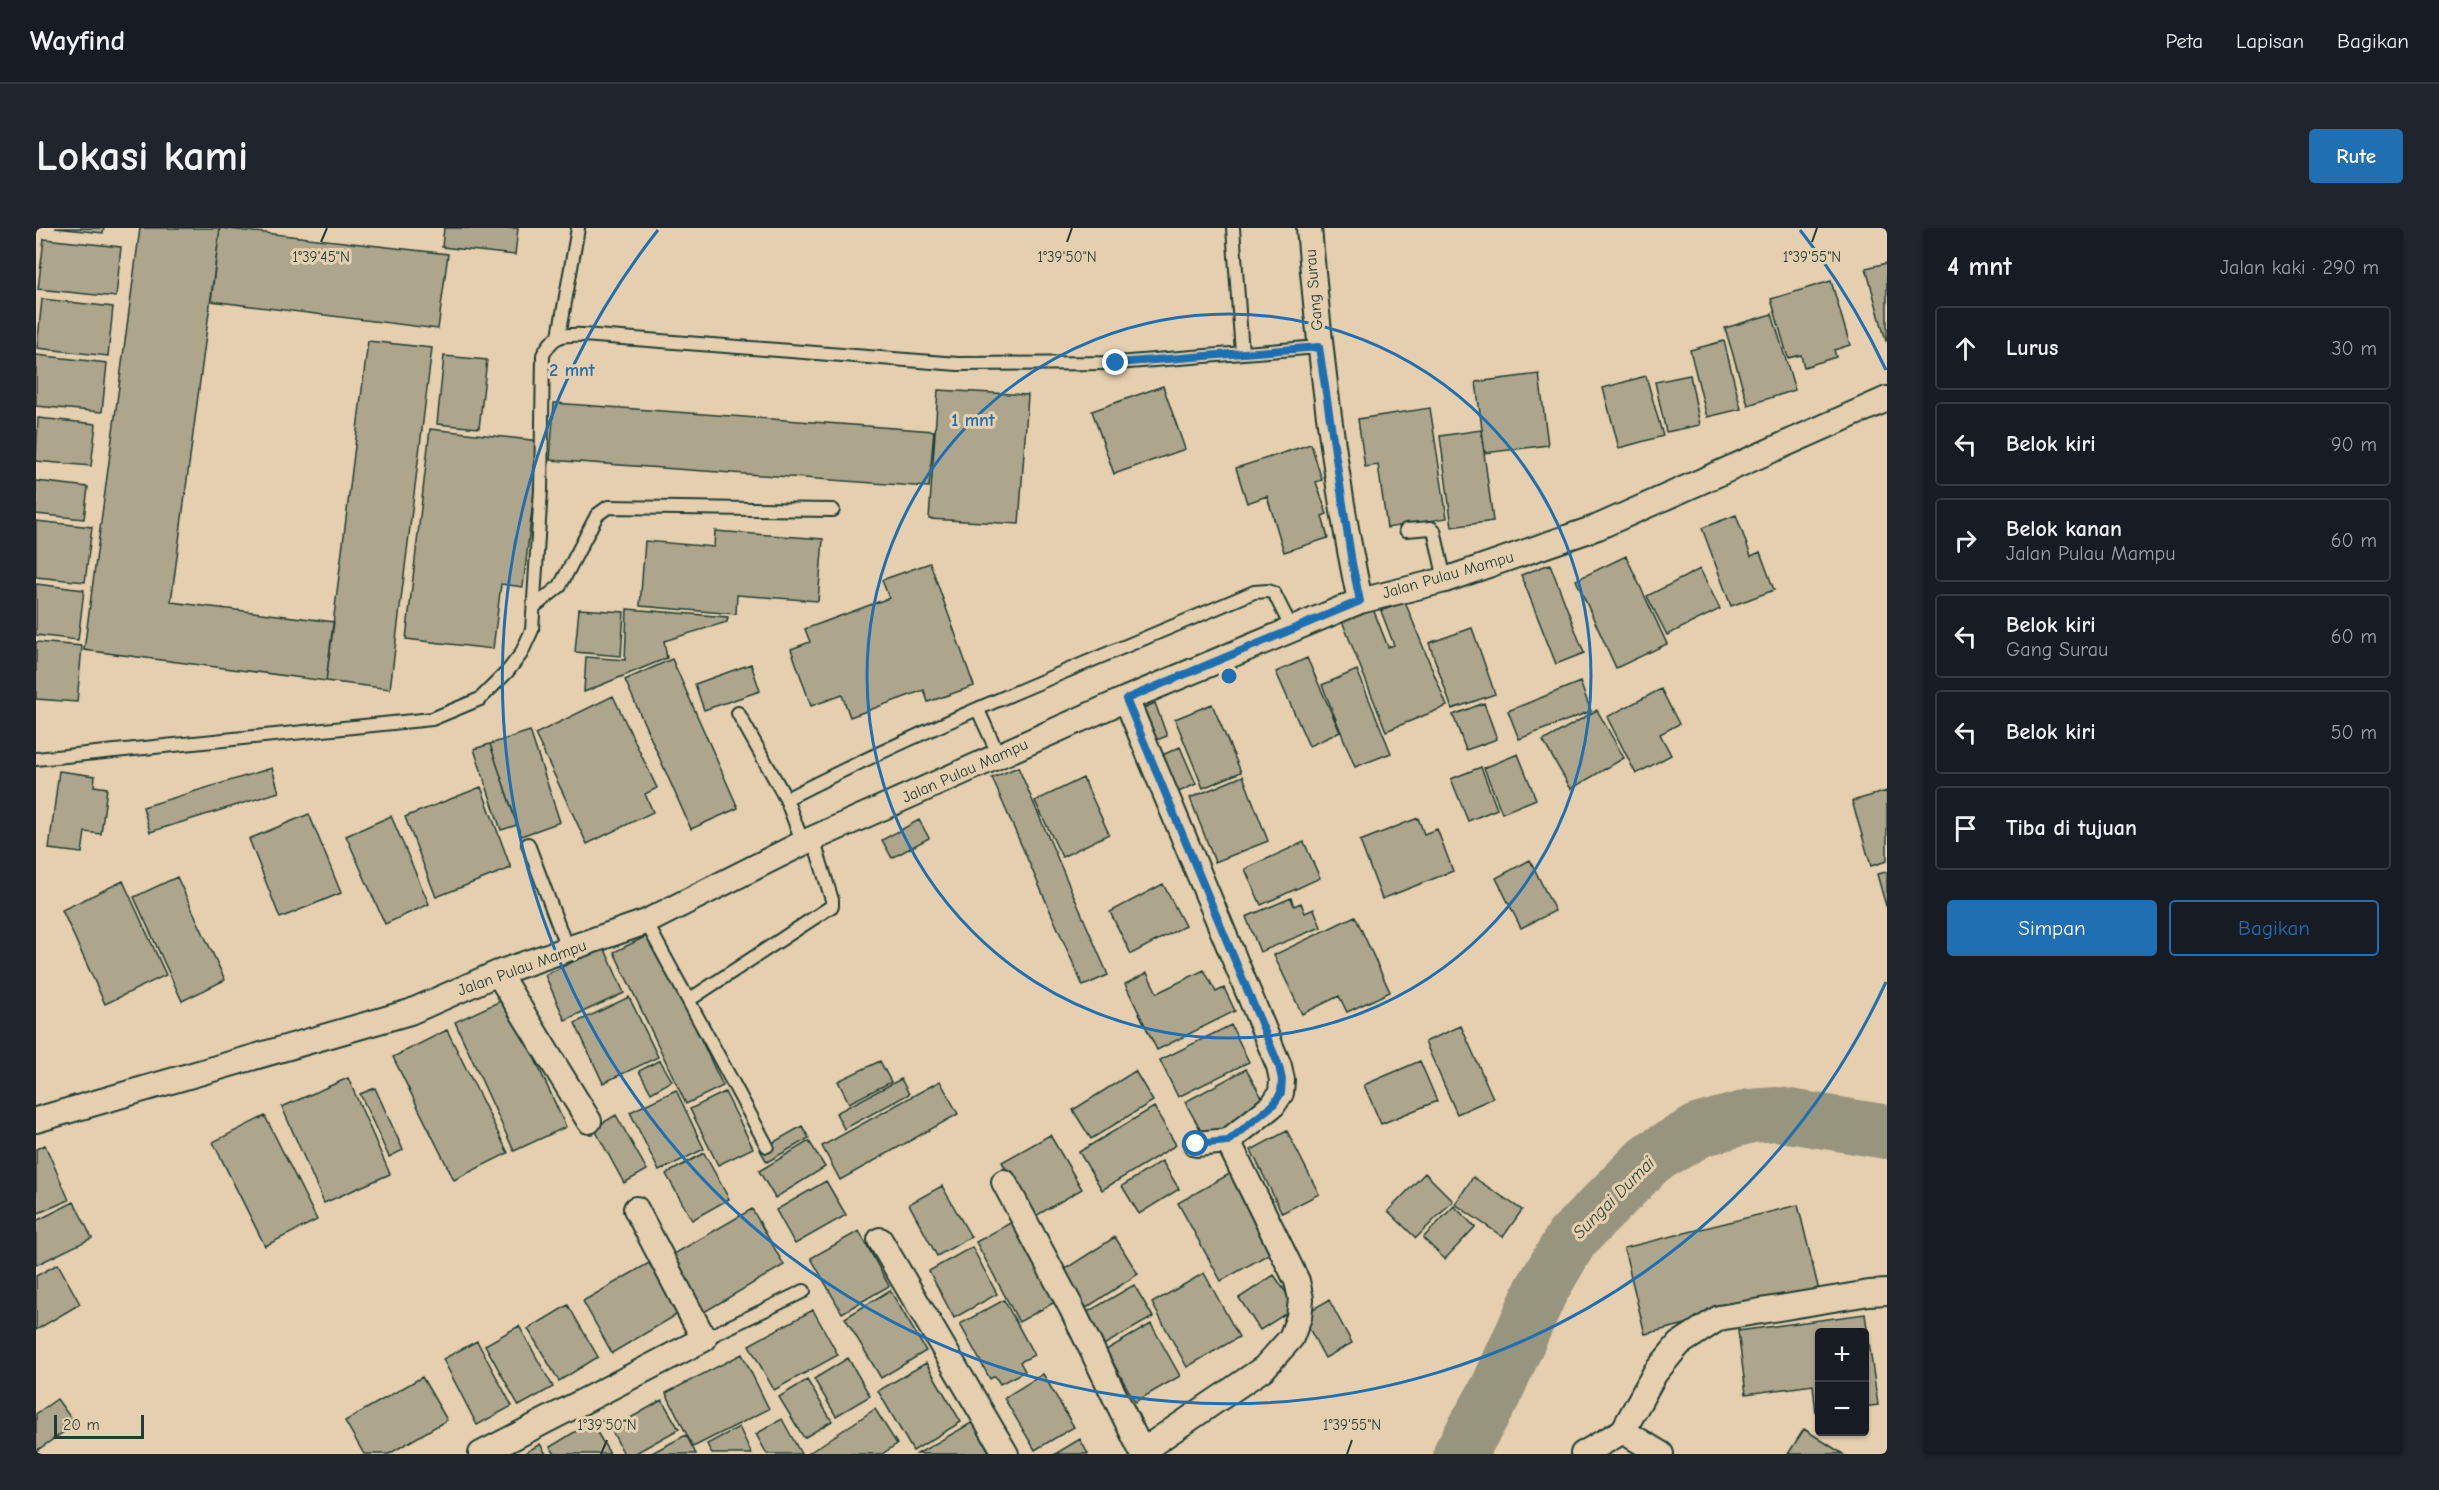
<!DOCTYPE html>
<html lang="id">
<meta charset="utf-8">
<style>
:root{--surface:#171b24;--page:#20242c;--text:#f1f3f6;--muted:#9ea1a6;--line:#363941;--accent:#1f6fb2}
body{margin:0;font-family:"Comic Neue",sans-serif;background:var(--page);color:var(--text)}
.controls{position:absolute;right:18px;bottom:18px;display:grid;overflow:hidden;border-radius:6px;box-shadow:0 2px 4px #0004}
.controls button{width:54px;height:54px;display:grid;place-items:center;padding:0;border:0;border-bottom:2px solid var(--line);background:var(--surface);color:var(--text);font:30px sans-serif}
.scale{position:absolute;left:18px;bottom:15px;width:90px;box-sizing:border-box;padding-left:6px;border:3px solid #1f3d34;border-top:0;font-size:16px;line-height:21px;white-space:nowrap;color:#1f3d34;-webkit-text-stroke:4px #e5cfae;paint-order:stroke}
.stop{position:absolute;width:18px;height:18px;margin:-14px;border:4px solid #1f6fb2;border-radius:50%;background:#fff}
.stop.end{background:#1f6fb2;border-color:#fff;box-shadow:0 2px 6px #0008}
.list{margin:0;padding:0;list-style:none}
h2{display:flex;justify-content:space-between;align-items:center;height:78px;margin:0;padding:0 24px;font-size:26px}
h2 small{font-size:20px;font-weight:400;color:var(--muted)}
.list li{display:grid;grid-template-columns:39px 1fr auto;gap:18px;align-items:center;box-sizing:border-box;height:84px;margin:0 12px 12px;padding:0 12px;border:2px solid var(--line);border-radius:6px}
.list b{display:block;font-size:22px;white-space:nowrap}
.list p{margin:0;font-size:20px;white-space:nowrap;color:var(--muted)}
.list em{font-size:20px;font-style:normal;color:var(--muted)}
.actions{display:flex;gap:12px;padding:18px 24px}
.actions a{flex:1;padding:14px 0;border:2px solid var(--accent);border-radius:6px;text-align:center;font-size:21px;color:var(--accent)}
.actions .main{background:var(--accent);color:#fff}
.icon{flex:none;width:33px;height:33px;fill:none;stroke:currentColor;stroke-width:2;stroke-linecap:round;stroke-linejoin:round}
.map{position:relative;flex:none;width:1851px;height:1226px;overflow:hidden;border-radius:6px}
header{display:flex;align-items:center;gap:36px;box-sizing:border-box;height:84px;padding:0 30px;background:var(--surface);border-bottom:2px solid var(--line)}
header strong{font-size:28px}
nav{display:flex;gap:33px;margin-inline-start:auto;font-size:21px}
.intro{display:flex;align-items:center;justify-content:space-between;box-sizing:border-box;height:144px;padding:0 36px}
h1{margin:0;font-size:42px}
.button{padding:15px 27px;border-radius:6px;background:var(--accent);color:#fff;font-size:21px;font-weight:700}
main{display:flex;gap:36px;padding:0 36px}
aside{flex:1;background:var(--surface);border-radius:6px;box-shadow:0 2px 4px #0004}
.map>svg:first-child{display:block}
.lines{fill:none;stroke-linecap:round;stroke-linejoin:round}
.river{stroke:#97957d;stroke-width:54}
.building{fill:#aea68c;stroke:#1f3d34;stroke-width:1.5}
.lane-casing{stroke:#1f3d34;stroke-width:16}
.street-casing{stroke:#1f3d34;stroke-width:28}
.lane{stroke:#e5cfae;stroke-width:12}
.street{stroke:#e5cfae;stroke-width:24}
.route{stroke:#1f6fb2;stroke-width:8}
.ticks{fill:none;stroke:#1f3d34;stroke-width:2}
.ring{fill:none;stroke:#1f6fb2;stroke-width:3}
.labels{text-anchor:middle;dominant-baseline:central;stroke-width:6;stroke-linejoin:round;paint-order:stroke}
.street-label{font-size:16px;fill:#1f3d34;stroke:#e5cfae}
.water-label{font-size:18px;font-style:italic;fill:#2b463b;stroke:#e5cfae}
.ticks-label{font-size:15px;text-anchor:middle;fill:#1f3d34;stroke:#e5cfae;stroke-width:6;stroke-linejoin:round;paint-order:stroke}
.centre{fill:#1f6fb2;stroke:#e5cfae;stroke-width:3}
.ring-label{font-size:18px;text-anchor:middle;font-weight:bold;fill:#1f6fb2;stroke:#e5cfae;stroke-width:6;stroke-linejoin:round;paint-order:stroke}
</style>
<header>
<strong>Wayfind</strong>
<nav><a>Peta</a><a>Lapisan</a><a>Bagikan</a></nav>
</header>
<div class="intro"><h1>Lokasi kami</h1><a class="button">Rute</a></div>
<main>
<div class="map">
<svg width="1851" height="1226" viewBox="0 0 1851 1226">
<rect width="100%" height="100%" fill="#e5cfae"/>
<filter id="ink" filterUnits="userSpaceOnUse"><feTurbulence type="fractalNoise" baseFrequency=".0167" numOctaves="2"/><feDisplacementMap in="SourceGraphic" scale="12" xChannelSelector="R" yChannelSelector="G"/><feConvolveMatrix kernelMatrix="1 2 1 2 8 2 1 2 1" color-interpolation-filters="sRGB"/></filter>
<g filter="url(#ink)">
<g class="lines">
<path class="river" d="M 1424,1226 L 1460,1163 L 1505,1063 L 1536,1010 L 1615,930 L 1664,902 L 1715,888 L 1741,886 L 1851,904"/>
</g>
<path class="building" d="M 19,0 L 68,0 L 67,5 Z
M 104,0 L 184,0 L 135,374 L 298,394 L 290,453 L 48,422 Z
M 184,0 L 412,26 L 402,101 L 175,73 Z
M 408,0 L 482,0 L 479,27 L 406,19 Z
M 8,11 L 85,19 L 80,69 L 2,61 Z
M 1851,35 L 1851,112 L 1850,113 L 1830,40 Z
M 1795,53 L 1814,117 L 1798,122 L 1800,129 L 1768,139 L 1765,127 L 1752,130 L 1735,71 Z
M 6,71 L 77,79 L 72,128 L 1,120 Z
M 1736,86 L 1759,162 L 1712,177 L 1689,100 Z
M 332,113 L 396,120 L 354,461 L 290,453 Z
M 1688,113 L 1705,181 L 1671,189 L 1654,122 Z
M 0,127 L 71,135 L 66,184 L 0,178 Z
M 408,128 L 451,132 L 443,200 L 401,196 Z
M 1503,146 L 1512,217 L 1449,225 L 1440,154 Z
M 1654,147 L 1664,197 L 1630,204 L 1619,154 Z
M 1610,148 L 1627,208 L 1583,220 L 1567,160 Z
M 1127,158 L 1149,221 L 1078,246 L 1056,183 Z
M 902,162 L 992,167 L 983,296 L 893,291 Z
M 518,175 L 898,203 L 893,259 L 514,232 Z
M 1394,180 L 1411,290 L 1351,300 L 1342,237 L 1329,239 L 1322,191 Z
M 2,190 L 60,196 L 55,238 L 0,233 Z
M 394,201 L 504,213 L 487,359 L 465,356 L 457,421 L 370,411 Z
M 1445,202 L 1457,293 L 1416,299 L 1404,208 Z
M 1275,216 L 1286,252 L 1280,254 L 1291,286 L 1286,288 L 1292,310 L 1248,324 L 1231,268 L 1211,275 L 1200,240 Z
M 0,253 L 52,259 L 48,291 L 0,286 Z
M 1700,287 L 1715,328 L 1724,324 L 1738,362 L 1695,378 L 1666,300 Z
M 0,293 L 56,299 L 49,354 L 0,349 Z
M 679,303 L 787,311 L 782,373 L 701,367 L 700,386 L 604,378 L 609,313 L 678,319 Z
M 1590,328 L 1631,416 L 1580,440 L 1540,352 Z
M 894,335 L 938,458 L 892,474 L 888,462 L 814,489 L 806,467 L 775,478 L 755,421 L 774,414 L 769,401 L 853,370 L 846,352 Z
M 1514,336 L 1548,425 L 1520,436 L 1485,347 Z
M 1664,341 L 1684,381 L 1631,407 L 1611,368 Z
M 0,356 L 48,362 L 42,412 L 0,407 Z
M 1369,374 L 1411,478 L 1350,503 L 1306,393 L 1337,381 L 1352,419 L 1358,417 L 1345,383 Z
M 543,381 L 588,384 L 585,428 L 539,424 Z
M 591,381 L 692,389 L 691,394 L 628,413 L 631,430 L 548,464 L 550,429 L 589,432 Z
M 1436,400 L 1459,466 L 1416,481 L 1393,415 Z
M 0,414 L 46,418 L 41,474 L 0,471 Z
M 1271,430 L 1304,504 L 1273,518 L 1240,444 Z
M 636,431 L 702,580 L 655,601 L 589,452 Z
M 715,436 L 724,463 L 668,482 L 659,456 Z
M 1321,442 L 1355,525 L 1319,539 L 1286,457 Z
M 1544,454 L 1555,483 L 1483,511 L 1472,483 Z
M 1625,461 L 1643,496 L 1624,506 L 1635,527 L 1600,546 L 1571,489 Z
M 577,468 L 621,560 L 609,566 L 617,584 L 551,616 L 499,506 Z
M 1119,475 L 1131,508 L 1110,516 L 1098,484 Z
M 1448,475 L 1461,511 L 1430,522 L 1417,487 Z
M 1176,476 L 1205,544 L 1167,560 L 1139,491 Z
M 1561,482 L 1588,530 L 1535,561 L 1507,513 Z
M 494,503 L 524,594 L 485,608 L 454,516 Z
M 454,516 L 481,597 L 465,602 L 438,521 Z
M 1144,519 L 1160,556 L 1136,567 L 1120,530 Z
M 1482,526 L 1500,571 L 1466,585 L 1448,540 Z
M 982,539 L 1072,747 L 1047,758 L 956,550 Z
M 1445,539 L 1461,581 L 1432,593 L 1415,551 Z
M 236,540 L 243,564 L 114,604 L 107,579 Z
M 23,543 L 59,548 L 58,558 L 71,560 L 65,606 L 49,604 L 46,625 L 13,621 Z
M 1207,548 L 1232,613 L 1179,634 L 1154,570 Z
M 1047,550 L 1073,606 L 1026,629 L 999,573 Z
M 445,559 L 475,640 L 400,669 L 369,589 Z
M 1851,563 L 1851,633 L 1835,638 L 1816,573 Z
M 273,586 L 305,665 L 244,690 L 213,611 Z
M 355,588 L 393,676 L 349,696 L 310,608 Z
M 1382,590 L 1388,606 L 1401,601 L 1417,643 L 1346,671 L 1324,613 Z
M 883,592 L 893,610 L 856,630 L 846,612 Z
M 1268,614 L 1284,650 L 1225,677 L 1209,641 Z
M 1494,632 L 1519,683 L 1485,700 L 1460,650 Z
M 1851,644 L 1851,678 L 1850,678 L 1841,646 Z
M 141,649 L 189,752 L 146,773 L 98,669 Z
M 87,653 L 130,747 L 69,776 L 26,682 Z
M 1127,656 L 1149,698 L 1095,726 L 1074,684 Z
M 1255,670 L 1258,678 L 1265,675 L 1269,685 L 1278,681 L 1285,699 L 1224,724 L 1210,689 Z
M 1319,688 L 1354,764 L 1311,784 L 1303,768 L 1266,786 L 1238,727 Z
M 615,706 L 687,858 L 650,876 L 578,724 Z
M 568,719 L 588,765 L 529,792 L 509,747 Z
M 1168,742 L 1180,764 L 1188,760 L 1199,783 L 1121,822 L 1089,756 L 1111,745 L 1121,765 Z
M 593,769 L 622,829 L 567,855 L 539,795 Z
M 471,770 L 530,899 L 478,923 L 419,794 Z
M 1195,797 L 1213,834 L 1142,869 L 1124,832 Z
M 1425,798 L 1457,870 L 1421,886 L 1389,814 Z
M 411,802 L 472,925 L 418,952 L 357,829 Z
M 624,832 L 636,853 L 615,865 L 603,843 Z
M 844,833 L 855,854 L 813,875 L 802,853 Z
M 1384,833 L 1401,873 L 1345,896 L 1328,857 Z
M 1210,841 L 1230,877 L 1169,910 L 1149,874 Z
M 1099,843 L 1117,873 L 1055,911 L 1037,882 Z
M 312,850 L 354,946 L 288,975 L 246,879 Z
M 865,851 L 873,866 L 808,901 L 800,885 Z
M 904,853 L 922,886 L 804,952 L 786,918 Z
M 339,860 L 367,922 L 353,929 L 324,866 Z
M 640,862 L 668,921 L 623,943 L 594,884 Z
M 689,864 L 717,920 L 682,937 L 654,881 Z
M 1118,879 L 1140,917 L 1066,962 L 1043,924 Z
M 580,887 L 611,942 L 588,955 L 558,900 Z
M 229,888 L 281,992 L 229,1018 L 177,914 Z
M 766,898 L 773,910 L 731,934 L 724,922 Z
M 1251,903 L 1283,966 L 1246,985 L 1215,922 Z
M 1014,907 L 1046,961 L 998,989 L 966,934 Z
M 773,913 L 789,939 L 739,970 L 723,943 Z
M 9,917 L 33,972 L 0,986 L 0,921 Z
M 668,925 L 693,971 L 656,992 L 630,946 Z
M 1126,933 L 1143,961 L 1103,986 L 1086,958 Z
M 1195,945 L 1238,1023 L 1185,1053 L 1142,975 Z
M 1389,945 L 1417,973 L 1380,1010 L 1352,983 Z
M 1437,949 L 1486,982 L 1467,1009 L 1419,976 Z
M 790,953 L 810,987 L 759,1016 L 740,982 Z
M 906,958 L 935,1009 L 901,1028 L 873,976 Z
M 38,974 L 56,1010 L 0,1037 L 0,993 Z
M 1762,977 L 1783,1063 L 1609,1106 L 1588,1020 Z
M 1418,978 L 1439,999 L 1409,1031 L 1387,1010 Z
M 716,981 L 748,1037 L 663,1087 L 631,1030 Z
M 985,989 L 1028,1069 L 983,1094 L 940,1014 Z
M 823,1003 L 853,1058 L 806,1085 L 775,1030 Z
M 1079,1009 L 1102,1046 L 1050,1080 L 1026,1043 Z
M 936,1019 L 961,1066 L 918,1090 L 893,1043 Z
M 613,1035 L 642,1086 L 576,1125 L 547,1073 Z
M 22,1036 L 44,1076 L 0,1102 L 0,1048 Z
M 1168,1045 L 1203,1109 L 1151,1139 L 1116,1075 Z
M 1238,1047 L 1260,1079 L 1224,1102 L 1203,1070 Z
M 1098,1057 L 1117,1089 L 1066,1118 L 1048,1086 Z
M 854,1062 L 890,1123 L 845,1150 L 809,1090 Z
M 968,1072 L 998,1127 L 984,1134 L 989,1143 L 964,1156 L 959,1148 L 954,1151 L 924,1096 Z
M 1293,1072 L 1316,1115 L 1289,1130 L 1266,1087 Z
M 532,1077 L 562,1129 L 523,1153 L 492,1101 Z
M 777,1082 L 802,1127 L 738,1162 L 713,1117 Z
M 1829,1086 L 1842,1177 L 1828,1179 L 1828,1104 L 1784,1104 L 1784,1185 L 1780,1185 L 1777,1157 L 1710,1166 L 1702,1103 Z
M 1115,1096 L 1144,1148 L 1099,1174 L 1070,1122 Z
M 483,1098 L 517,1159 L 483,1178 L 449,1117 Z
M 441,1113 L 476,1178 L 441,1197 L 407,1131 Z
M 706,1126 L 733,1181 L 657,1219 L 630,1165 Z
M 812,1130 L 834,1168 L 800,1188 L 778,1151 Z
M 890,1135 L 925,1194 L 877,1223 L 842,1163 Z
M 1007,1146 L 1038,1199 L 999,1222 L 968,1170 Z
M 386,1149 L 411,1192 L 353,1226 L 328,1226 L 309,1193 Z
M 771,1152 L 796,1193 L 768,1210 L 743,1169 Z
M 21,1171 L 39,1196 L 0,1223 L 0,1186 Z
M 626,1172 L 643,1201 L 598,1226 L 588,1226 L 575,1201 Z
M 839,1181 L 861,1216 L 846,1226 L 774,1226 L 773,1225 Z
M 746,1191 L 765,1226 L 731,1226 L 720,1206 Z
M 555,1194 L 574,1226 L 519,1226 L 514,1219 Z
M 937,1194 L 954,1226 L 881,1226 Z
M 703,1199 L 716,1226 L 676,1226 L 671,1216 Z
M 1768,1201 L 1807,1226 L 1752,1226 Z
M 650,1207 L 660,1226 L 614,1226 Z
M 1044,1211 L 1052,1226 L 1019,1226 Z
M 504,1216 L 510,1226 L 487,1226 Z"/>
<g class="lines">
<g class="lane-casing">
<path id="lane" d="M 1197,0 L 1206,125
M 523,108 L 542,0
M 1370,302 L 1395,300 L 1398,302 L 1409,352
M 499,378 L 524,358 L 561,287 L 572,279 L 797,282
M 942,482 L 963,528
M 702,485 L 750,571
M 0,531 L 396,491 L 444,471 L 471,444 L 485,426 L 496,402 L 505,262 L 507,127 C 517,107 526,106 547,107 L 922,136 L 1080,135 L 1283,119
M 767,615 L 750,571 C 901,493 1062,431 1218,364 L 1232,363 L 1238,365 L 1256,401
M 492,616 L 532,723
M 610,694 L 731,918
M 653,772 L 796,678 L 796,672 L 777,610
M 668,1111 L 768,1063"/>
</g>
<g class="street-casing">
<path id="street" d="M 1273,0 C 1284,125 1298,250 1324,373
M 1090,471 L 1243,838 L 1246,852 L 1245,865 L 1237,877 L 1192,913 L 1160,916
M 462,745 L 553,893
M 0,892 L 374,784 L 462,745 L 610,694 L 767,615 L 1090,471 L 1324,373 L 1409,352 L 1562,299 L 1851,171
M 968,954 L 1035,1079 L 1107,1226
M 844,1012 L 970,1226
M 1587,1203 L 1625,1226
M 1106,1223 L 1228,1140 L 1255,1110 L 1263,1089 L 1265,1071 L 1261,1053 L 1192,913
M 445,1226 L 668,1111 L 600,981
M 1547,1226 L 1587,1203 L 1619,1145 L 1643,1116 L 1683,1090 L 1833,1065 L 1851,1064"/>
</g>
<use href="#lane" class="lane"/>
<use href="#street" class="street"/>
</g>
</g>
<g class="lines" filter="url(#ink)">
<path class="route" d="M 1080,135 L 1283,119 L 1316,335 L 1324,373 L 1090,471 L 1243,838 L 1246,852 L 1245,865 L 1237,877 L 1192,913 L 1160,916"/>
</g>
<path class="ticks" d="M 285,14 L 291,0M 1031,14 L 1036,0M 1776,14 L 1781,0M 565,1226 L 571,1212M 1311,1226 L 1316,1212"/>
<g class="ring">
<circle cx="1193" cy="448" r="362"/>
<path d="M1850 754A725 725 0 1 1 622 2M1764 2A725 725 0 0 1 1850 142"/>
</g>
<g class="labels">
<g class="street-label">
<text transform="translate(1278 62) rotate(-95)">Gang Surau</text>
<text transform="translate(1412 347) rotate(-16)">Jalan Pulau Mampu</text>
<text transform="translate(929 543) rotate(-24)">Jalan Pulau Mampu</text>
<text transform="translate(486 740) rotate(-20)">Jalan Pulau Mampu</text>
</g>
<g class="water-label">
<text transform="translate(1578 970) rotate(-45)">Sungai Dumai</text>
</g>
</g>
<g class="ticks-label">
<text x="285" y="34">1°39'45"N</text>
<text x="1031" y="34">1°39'50"N</text>
<text x="1776" y="34">1°39'55"N</text>
<text x="571" y="1202">1°39'50"N</text>
<text x="1316" y="1202">1°39'55"N</text>
</g>
<circle cx="1193" cy="448" r="9" class="centre"/>
<g class="ring-label">
<text x="536" y="148">2 mnt</text>
<text x="937" y="198">1 mnt</text>
</g>
</svg>
<div class="controls">
<button>+</button>
<button>−</button>
</div>
<div class="scale">20 m</div>
<div class="stop" style="left:1160px;top:916px"></div>
<div class="stop end" style="left:1080px;top:135px"></div>
</div>
<aside>
<h2>4 mnt<small>Jalan kaki · 290 m</small></h2>
<ul class="list">
<li><svg class="icon" aria-label="ahead" viewBox="0 0 24 24"><path d="M12 20V5M6 11l6-6 6 6"/></svg><div><b>Lurus</b></div><em>30 m</em></li>
<li><svg class="icon" aria-label="left" viewBox="0 0 24 24"><path d="M17 20v-9H6M10 6l-5 5 5 5"/></svg><div><b>Belok kiri</b></div><em>90 m</em></li>
<li><svg class="icon" aria-label="right" viewBox="0 0 24 24"><path d="M7 20v-9h11M14 6l5 5-5 5"/></svg><div><b>Belok kanan</b><p>Jalan Pulau Mampu</p></div><em>60 m</em></li>
<li><svg class="icon" aria-label="left" viewBox="0 0 24 24"><path d="M17 20v-9H6M10 6l-5 5 5 5"/></svg><div><b>Belok kiri</b><p>Gang Surau</p></div><em>60 m</em></li>
<li><svg class="icon" aria-label="left" viewBox="0 0 24 24"><path d="M17 20v-9H6M10 6l-5 5 5 5"/></svg><div><b>Belok kiri</b></div><em>50 m</em></li>
<li><svg class="icon" aria-label="arrive" viewBox="0 0 24 24"><path d="M6 21V4h12l-3 4 3 4H6"/></svg><div><b>Tiba di tujuan</b></div></li>
</ul>
<div class="actions"><a class="main">Simpan</a><a>Bagikan</a></div>
</aside>
</main>
